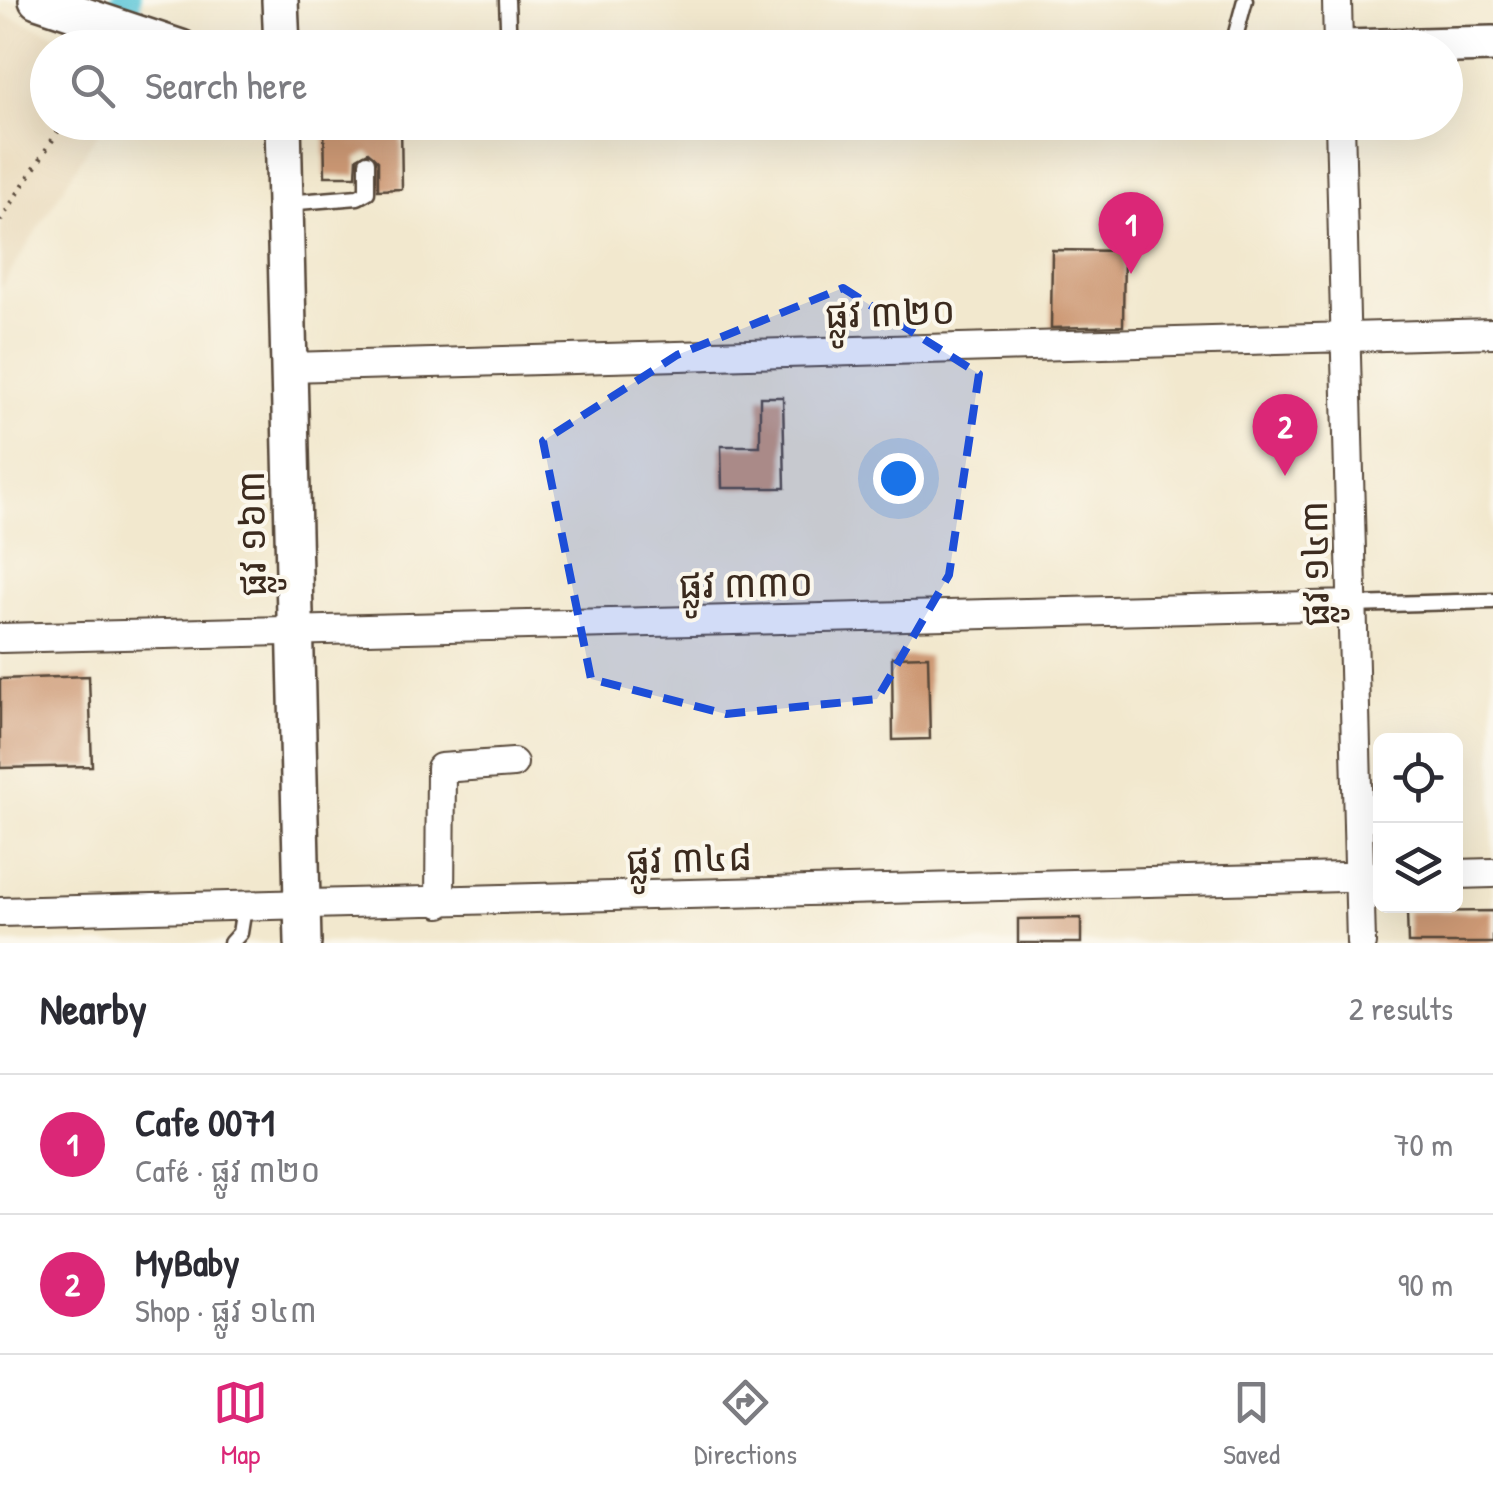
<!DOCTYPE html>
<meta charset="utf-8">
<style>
:root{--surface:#fff;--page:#f2f2f3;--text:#2b2b33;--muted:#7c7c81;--line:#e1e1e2;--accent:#db2777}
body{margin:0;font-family:"Patrick Hand","Noto Sans Khmer",sans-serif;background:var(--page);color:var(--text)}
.controls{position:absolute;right:30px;bottom:30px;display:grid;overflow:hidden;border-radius:15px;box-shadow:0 10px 40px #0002}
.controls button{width:90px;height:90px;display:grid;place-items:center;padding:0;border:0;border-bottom:2px solid var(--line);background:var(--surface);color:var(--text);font:50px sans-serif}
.you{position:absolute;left:898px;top:478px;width:35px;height:35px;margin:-25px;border:8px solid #fff;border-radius:50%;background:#1a73e8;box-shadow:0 0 0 15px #1a73e833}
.badge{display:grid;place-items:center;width:65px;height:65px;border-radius:50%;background:var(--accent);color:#fff;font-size:32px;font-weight:700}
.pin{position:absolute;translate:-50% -82px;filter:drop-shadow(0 2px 5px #0008)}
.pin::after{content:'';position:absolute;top:52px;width:35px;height:30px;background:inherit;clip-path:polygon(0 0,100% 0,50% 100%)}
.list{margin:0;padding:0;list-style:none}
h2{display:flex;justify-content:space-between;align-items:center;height:130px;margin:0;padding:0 40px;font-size:42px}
h2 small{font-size:32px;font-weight:400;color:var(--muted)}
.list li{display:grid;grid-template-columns:65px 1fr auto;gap:30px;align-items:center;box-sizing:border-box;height:140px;padding:0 40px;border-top:2px solid var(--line)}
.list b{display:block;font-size:38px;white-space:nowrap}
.list p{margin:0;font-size:32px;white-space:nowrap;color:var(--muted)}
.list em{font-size:32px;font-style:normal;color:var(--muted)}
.icon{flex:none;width:55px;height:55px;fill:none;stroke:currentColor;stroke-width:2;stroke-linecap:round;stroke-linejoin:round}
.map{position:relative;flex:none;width:1493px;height:943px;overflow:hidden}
.search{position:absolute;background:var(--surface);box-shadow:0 10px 40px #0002;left:30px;right:30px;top:30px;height:110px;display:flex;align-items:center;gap:25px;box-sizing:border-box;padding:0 35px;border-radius:55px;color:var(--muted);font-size:38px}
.sheet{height:410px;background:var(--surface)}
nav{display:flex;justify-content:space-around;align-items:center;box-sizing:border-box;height:140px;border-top:2px solid var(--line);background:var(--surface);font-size:28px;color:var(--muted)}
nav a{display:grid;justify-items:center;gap:5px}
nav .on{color:var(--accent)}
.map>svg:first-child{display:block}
.built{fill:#e9d9ba}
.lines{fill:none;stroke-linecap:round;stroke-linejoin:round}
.canal{stroke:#5cc6d8;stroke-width:30}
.building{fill:#cd9975}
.service-casing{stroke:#564638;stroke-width:19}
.minor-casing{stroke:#564638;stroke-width:32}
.tertiary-casing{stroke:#564638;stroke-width:40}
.path{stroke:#564638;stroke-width:5;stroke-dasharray:2.5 8;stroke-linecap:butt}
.service{stroke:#fff;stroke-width:14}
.minor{stroke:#fff;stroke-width:28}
.tertiary{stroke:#fff;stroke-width:35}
.marked{fill:#1d4ed8;fill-opacity:0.2;stroke:#1d4ed8;stroke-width:8;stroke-dasharray:20 12;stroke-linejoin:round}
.labels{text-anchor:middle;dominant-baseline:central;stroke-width:8;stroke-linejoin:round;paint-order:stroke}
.street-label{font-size:38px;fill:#3b2a1e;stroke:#fbf7ec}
</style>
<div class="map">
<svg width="1493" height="943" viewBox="0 0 1493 943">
<rect width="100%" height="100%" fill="#fbf7ec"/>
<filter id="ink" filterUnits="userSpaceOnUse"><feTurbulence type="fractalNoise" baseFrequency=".01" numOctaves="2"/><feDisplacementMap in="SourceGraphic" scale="20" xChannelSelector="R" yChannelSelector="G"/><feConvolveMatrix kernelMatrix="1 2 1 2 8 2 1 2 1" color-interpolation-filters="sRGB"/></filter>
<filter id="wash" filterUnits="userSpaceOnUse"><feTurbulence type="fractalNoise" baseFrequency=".0048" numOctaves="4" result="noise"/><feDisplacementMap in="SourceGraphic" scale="40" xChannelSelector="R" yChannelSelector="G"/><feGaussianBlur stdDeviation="2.25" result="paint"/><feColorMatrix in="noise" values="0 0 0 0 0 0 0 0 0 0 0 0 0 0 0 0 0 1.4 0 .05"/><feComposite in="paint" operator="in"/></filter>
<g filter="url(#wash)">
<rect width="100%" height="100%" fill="#f2e8ce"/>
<path class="built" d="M 0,13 L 67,39 L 73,25 L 131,47 L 48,48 L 48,122 L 104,123 L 0,289 Z"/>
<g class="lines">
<path class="canal" d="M 126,4 L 126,0"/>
</g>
<g id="blocks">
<path class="building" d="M 324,122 L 401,122 L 402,189 L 378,190 L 378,161 L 368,152 L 357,158 L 356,176 L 325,176 Z
M 1052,250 L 1124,251 L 1123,326 L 1051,328 Z
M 760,397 L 783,397 L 785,488 L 722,488 L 721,446 L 760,446 Z
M 928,656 L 930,739 L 893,740 L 892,657 Z
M 89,676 L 92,766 L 0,768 L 0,679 Z
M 1493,911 L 1493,943 L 1408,943 L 1407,912 Z
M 1081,918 L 1081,943 L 1018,943 L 1018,919 Z"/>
</g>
</g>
<g filter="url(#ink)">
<use href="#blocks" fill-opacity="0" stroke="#564638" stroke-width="2.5"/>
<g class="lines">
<g class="service-casing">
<path id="service" d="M 507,0 L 509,48
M 1232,48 L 1245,0
M 286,203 L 358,197 L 367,192 L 367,162
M 1352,605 L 1493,601
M 231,943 L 240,933 L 244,908"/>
</g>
<g class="minor-casing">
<path id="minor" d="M 1337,0 L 1338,48
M 1340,122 L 1361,943
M 289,367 L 1493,333
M 0,638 L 1352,605
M 1456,874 L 1493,873
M 440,903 L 441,768 L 513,763
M 0,912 L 1380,876"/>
</g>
<g class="tertiary-casing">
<path id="tertiary" d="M 37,0 L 181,48
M 280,0 L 282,48
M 1345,48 L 1493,44
M 283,122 L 303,943"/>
</g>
<path class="path" d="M 0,221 L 64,122"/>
<use href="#service" class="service"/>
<use href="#minor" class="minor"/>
<use href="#tertiary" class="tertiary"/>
</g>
</g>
<path class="marked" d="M 843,288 L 979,374 L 949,575 L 877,699 L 726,714 L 591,679 L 543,441 L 677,355 Z"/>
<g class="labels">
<g class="street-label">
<text transform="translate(890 312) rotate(-2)">ផ្លូវ ៣២០</text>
<text transform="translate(251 534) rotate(-91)">ផ្លូវ ១៦៣</text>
<text transform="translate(1314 564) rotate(-91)">ផ្លូវ ១៤៣</text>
<text transform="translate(746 583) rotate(-1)">ផ្លូវ ៣៣០</text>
<text transform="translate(689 858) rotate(-2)">ផ្លូវ ៣៤៨</text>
</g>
</g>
</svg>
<div class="controls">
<button><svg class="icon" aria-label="locate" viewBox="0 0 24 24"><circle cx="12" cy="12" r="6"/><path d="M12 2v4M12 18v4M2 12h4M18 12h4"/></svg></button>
<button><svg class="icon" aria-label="layers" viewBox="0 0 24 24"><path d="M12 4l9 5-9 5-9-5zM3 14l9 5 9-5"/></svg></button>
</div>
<div class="you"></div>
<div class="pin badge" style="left:1131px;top:274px">1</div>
<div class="pin badge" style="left:1285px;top:476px">2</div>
<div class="search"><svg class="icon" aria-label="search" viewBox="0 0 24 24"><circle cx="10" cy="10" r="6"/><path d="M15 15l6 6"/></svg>Search here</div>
</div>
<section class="sheet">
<h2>Nearby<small>2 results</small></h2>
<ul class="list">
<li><span class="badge">1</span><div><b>Cafe 0071</b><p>Café · ផ្លូវ ៣២០</p></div><em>70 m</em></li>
<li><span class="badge">2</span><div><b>MyBaby</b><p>Shop · ផ្លូវ ១៤៣</p></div><em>90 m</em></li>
</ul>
</section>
<nav>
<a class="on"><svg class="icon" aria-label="map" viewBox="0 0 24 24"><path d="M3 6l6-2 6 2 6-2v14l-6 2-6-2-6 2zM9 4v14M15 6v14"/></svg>Map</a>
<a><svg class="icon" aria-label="directions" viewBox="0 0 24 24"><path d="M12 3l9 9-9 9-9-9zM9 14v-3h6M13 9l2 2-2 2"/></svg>Directions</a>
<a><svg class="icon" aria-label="saved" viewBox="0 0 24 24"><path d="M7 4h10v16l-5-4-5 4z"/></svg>Saved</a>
</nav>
